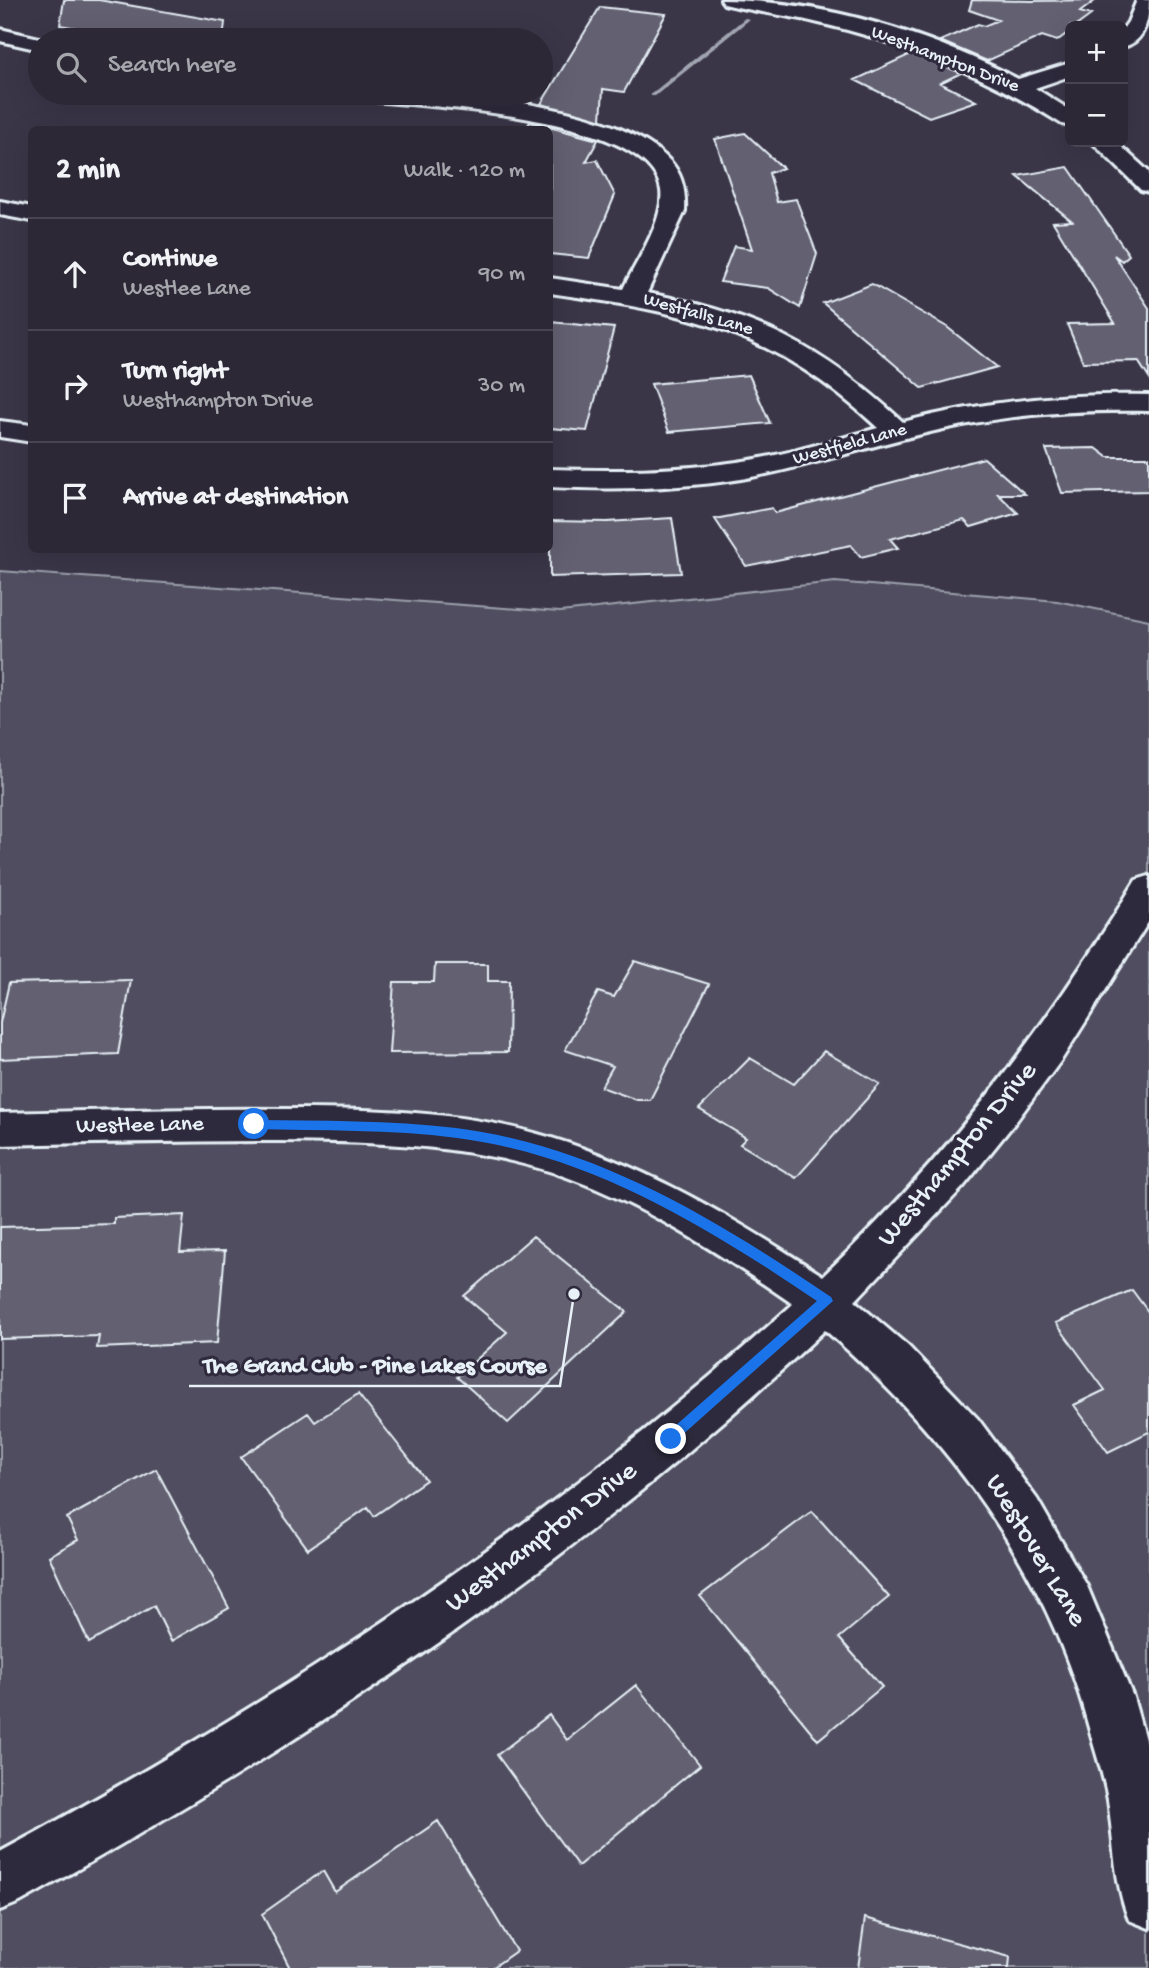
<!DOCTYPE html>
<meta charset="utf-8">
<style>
:root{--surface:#2c2836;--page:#383442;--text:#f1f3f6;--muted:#a6a6ad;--line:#484451}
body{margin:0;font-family:"Gochi Hand",sans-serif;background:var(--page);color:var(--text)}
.controls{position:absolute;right:21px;top:21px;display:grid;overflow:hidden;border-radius:10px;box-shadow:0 7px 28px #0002}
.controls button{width:63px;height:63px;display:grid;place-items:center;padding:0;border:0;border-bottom:2px solid var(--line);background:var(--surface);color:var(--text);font:35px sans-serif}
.stop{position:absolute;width:21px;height:21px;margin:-16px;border:5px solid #1a73e8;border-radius:50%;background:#fff}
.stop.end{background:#1a73e8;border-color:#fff;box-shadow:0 2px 7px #0008}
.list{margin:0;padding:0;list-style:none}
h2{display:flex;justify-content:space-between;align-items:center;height:91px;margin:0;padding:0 28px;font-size:30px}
h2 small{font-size:23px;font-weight:400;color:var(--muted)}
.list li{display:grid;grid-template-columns:46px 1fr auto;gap:21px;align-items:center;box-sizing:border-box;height:112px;padding:0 28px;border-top:2px solid var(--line)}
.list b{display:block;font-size:26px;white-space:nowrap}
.list p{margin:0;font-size:23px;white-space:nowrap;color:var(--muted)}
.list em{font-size:23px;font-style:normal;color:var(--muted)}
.icon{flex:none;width:38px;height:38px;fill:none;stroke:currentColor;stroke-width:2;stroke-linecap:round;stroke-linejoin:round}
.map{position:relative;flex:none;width:1149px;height:1968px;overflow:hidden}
.search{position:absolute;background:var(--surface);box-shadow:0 7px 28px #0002;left:28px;top:28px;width:525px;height:77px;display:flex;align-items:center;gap:18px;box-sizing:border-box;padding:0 24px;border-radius:38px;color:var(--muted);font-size:26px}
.panel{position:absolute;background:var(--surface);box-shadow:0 7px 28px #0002;left:28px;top:126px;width:525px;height:427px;border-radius:10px}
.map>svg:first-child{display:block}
.green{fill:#504e5f;stroke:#9ca0ac;stroke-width:2}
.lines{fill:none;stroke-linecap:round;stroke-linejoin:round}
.stream{fill:#a2a6b1;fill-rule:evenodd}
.building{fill:#636171;stroke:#e8f1f8;stroke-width:2}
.minor-casing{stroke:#e8f1f8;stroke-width:6}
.minor{fill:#2f2a3d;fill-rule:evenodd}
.route{fill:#1a73e8}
.labels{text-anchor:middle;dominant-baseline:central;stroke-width:6;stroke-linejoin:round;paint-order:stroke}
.far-street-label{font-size:19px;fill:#e8f1f8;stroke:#2f2a3d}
.street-label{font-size:23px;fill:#e8f1f8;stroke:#2f2a3d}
.near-street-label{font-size:28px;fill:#e8f1f8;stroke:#2f2a3d}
.leader{fill:none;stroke:#e8f1f8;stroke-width:2.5}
.callout-dot{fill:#e8f1f8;stroke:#2f2a3d;stroke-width:2.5}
.callout-label{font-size:24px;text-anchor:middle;font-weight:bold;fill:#e8f1f8;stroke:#2f2a3d;stroke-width:6;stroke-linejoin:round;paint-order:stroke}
</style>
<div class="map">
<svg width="1149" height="1968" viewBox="0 0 1149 1968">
<rect width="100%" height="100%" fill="#3a3648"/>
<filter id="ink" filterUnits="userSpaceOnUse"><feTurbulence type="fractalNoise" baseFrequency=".0143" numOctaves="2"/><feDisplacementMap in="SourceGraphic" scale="14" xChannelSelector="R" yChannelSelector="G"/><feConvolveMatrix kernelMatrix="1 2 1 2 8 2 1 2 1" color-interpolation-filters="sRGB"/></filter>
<g filter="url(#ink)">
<path class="green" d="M 0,571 L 560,612 L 835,582 L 1057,601 L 1149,620 L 1149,1968 L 0,1968 Z"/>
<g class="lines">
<path class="stream" d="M 745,18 L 750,19 L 655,96 L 651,96 L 651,94 Z"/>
</g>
<path class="building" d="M 64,0 L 99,0 L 225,22 L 223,40 L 143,40 L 60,25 Z
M 972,0 L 1032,1 L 1096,0 L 1080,12 L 1091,15 L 1076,26 L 1070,26 L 1070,31 L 1057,41 L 1042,36 L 987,61 L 940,41 L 978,24 L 984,26 L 998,20 L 969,10 Z
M 600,7 L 666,14 L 624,92 L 603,89 L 601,120 L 541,104 Z
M 913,53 L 961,73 L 940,83 L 976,101 L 929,117 L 855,80 Z
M 530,122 L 598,140 L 586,162 L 597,160 L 615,195 L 589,258 L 550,254 L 550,130 L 525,130 Z
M 745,133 L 783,168 L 769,173 L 777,202 L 796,199 L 817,254 L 800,308 L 768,288 L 720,282 L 734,246 L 752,249 L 715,139 Z
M 1068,167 L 1129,255 L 1122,261 L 1114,255 L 1149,308 L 1149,378 L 1138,361 L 1083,362 L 1067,324 L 1115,323 L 1053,222 L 1072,221 L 1017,176 Z
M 872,284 L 947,327 L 997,367 L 922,388 L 823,303 Z
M 550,322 L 614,328 L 587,431 L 550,428 Z
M 749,375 L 770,423 L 669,432 L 651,384 Z
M 1096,448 L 1108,457 L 1149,457 L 1149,491 L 1062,493 L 1046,449 Z
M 984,458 L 1025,494 L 998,494 L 1018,513 L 971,527 L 964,520 L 890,539 L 898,548 L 861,557 L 851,545 L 746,566 L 715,519 L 772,508 L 775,513 Z
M 672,518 L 681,573 L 550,577 L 550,521 L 607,522 Z
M 635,961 L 709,984 L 650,1100 L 637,1100 L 601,1087 L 613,1066 L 565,1050 L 598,992 L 614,997 Z
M 435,964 L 488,964 L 488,981 L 509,981 L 508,1052 L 389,1053 L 394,982 L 434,982 Z
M 131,980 L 118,1054 L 0,1059 L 0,1023 L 9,983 Z
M 824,1051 L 880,1084 L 796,1178 L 740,1144 L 746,1138 L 699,1109 L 750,1058 L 794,1084 Z
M 184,1215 L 180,1252 L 225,1251 L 217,1343 L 97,1348 L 99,1336 L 0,1339 L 0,1227 L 114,1224 L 114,1218 Z
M 533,1236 L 627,1312 L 508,1423 L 457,1377 L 507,1332 L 464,1296 Z
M 1132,1290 L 1149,1313 L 1149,1432 L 1108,1452 L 1074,1405 L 1105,1390 L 1056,1323 Z
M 358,1394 L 426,1480 L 374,1516 L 368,1507 L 308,1549 L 241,1457 L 308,1413 L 315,1422 Z
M 156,1469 L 229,1608 L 171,1641 L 154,1606 L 89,1643 L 49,1556 L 78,1540 L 67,1518 Z
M 812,1511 L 889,1597 L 839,1638 L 882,1687 L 818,1740 L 700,1596 Z
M 636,1685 L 700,1765 L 578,1866 L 497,1755 L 549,1715 L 567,1740 Z
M 438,1821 L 516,1951 L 492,1968 L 290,1968 L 262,1914 L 323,1871 L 335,1892 Z
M 865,1918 L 1010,1957 L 1009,1968 L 858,1968 Z"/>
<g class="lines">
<g class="minor-casing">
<path id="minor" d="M 721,0 C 822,0 929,33 1018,79 L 1070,63 L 1070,76 L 1035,88 L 1070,110 L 1070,126 L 1062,124 C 987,76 906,43 819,23 C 788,15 755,12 724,4 Z
M 1137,0 L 1149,0 C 1149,20 1145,42 1123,47 L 1123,29 L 1128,22 Z
M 0,29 L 48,40 L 40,40 L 40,50 L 0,41 Z
M 351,93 C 430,89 614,100 670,161 C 683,175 686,193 685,211 L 647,293 C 756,313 822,347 903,422 C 984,401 1065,393 1149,395 L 1149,411 C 1087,410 1025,413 963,425 C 888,439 816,466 741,479 C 678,489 613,490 550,487 L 550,469 C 613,471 675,471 737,462 C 785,455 831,441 878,428 C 772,329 689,313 550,293 L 550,278 L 623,289 C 636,262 665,220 661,190 C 650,115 423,106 362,100 L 354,98 Z
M 1092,142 L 1116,142 L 1149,172 L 1149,192 L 1141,190 Z
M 0,201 L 32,207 L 32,221 L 0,215 Z
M 0,421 L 32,425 L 32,442 L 0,437 Z
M 1149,876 L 1149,921 L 1062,1059 L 1017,1120 L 963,1187 L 855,1301 L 908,1346 L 978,1419 L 1037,1499 L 1087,1586 L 1133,1697 L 1149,1754 L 1149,1928 L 1129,1920 C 1114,1882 1114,1840 1108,1800 C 1104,1776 1095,1751 1089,1728 C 1048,1570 947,1435 825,1330 C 579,1562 314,1738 20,1902 L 0,1910 L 0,1852 C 284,1698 553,1521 793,1304 C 717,1252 640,1201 552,1172 C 464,1144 372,1142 280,1141 C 187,1141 93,1143 0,1145 L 0,1113 C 94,1111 187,1108 281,1109 C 366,1109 452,1110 534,1133 C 640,1162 731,1216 823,1276 C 947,1158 1048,1026 1136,880 Z"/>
</g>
<use href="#minor" class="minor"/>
</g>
</g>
<path class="route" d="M 254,1120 C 322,1121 390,1120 456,1128 C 597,1146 717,1220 831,1297 L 833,1301 L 671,1445 L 664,1439 L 666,1434 L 817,1301 C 707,1227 591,1155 457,1138 C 390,1129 322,1131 254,1129 L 248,1124 Z"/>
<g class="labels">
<g class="far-street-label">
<text transform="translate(945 60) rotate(21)">Westhampton Drive</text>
<text transform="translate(698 315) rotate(16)">Westfalls Lane</text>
<text transform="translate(850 445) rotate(-15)">Westfield Lane</text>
</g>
<g class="street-label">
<text transform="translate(140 1126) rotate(-1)">Westlee Lane</text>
</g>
<g class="near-street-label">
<text transform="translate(958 1155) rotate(-50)">Westhampton Drive</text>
<text transform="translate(542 1538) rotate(-37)">Westhampton Drive</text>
<text transform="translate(1035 1551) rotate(59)">Westover Lane</text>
</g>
</g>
<path class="leader" d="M574 1294L560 1386H189"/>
<circle class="callout-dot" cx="574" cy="1294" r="7"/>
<g class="callout-label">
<text x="375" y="1372">The Grand Club - Pine Lakes Course</text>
</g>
</svg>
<div class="controls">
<button>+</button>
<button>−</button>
</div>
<div class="stop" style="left:254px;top:1124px"></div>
<div class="stop end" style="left:671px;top:1439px"></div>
<div class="search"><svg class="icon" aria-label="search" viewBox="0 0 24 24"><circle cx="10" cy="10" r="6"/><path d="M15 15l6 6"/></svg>Search here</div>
<section class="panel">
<h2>2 min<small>Walk · 120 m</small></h2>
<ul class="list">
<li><svg class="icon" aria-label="ahead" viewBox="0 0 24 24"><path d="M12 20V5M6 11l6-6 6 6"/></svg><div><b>Continue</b><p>Westlee Lane</p></div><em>90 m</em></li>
<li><svg class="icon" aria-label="right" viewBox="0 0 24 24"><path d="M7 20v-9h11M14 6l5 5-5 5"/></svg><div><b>Turn right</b><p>Westhampton Drive</p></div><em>30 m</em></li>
<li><svg class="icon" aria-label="arrive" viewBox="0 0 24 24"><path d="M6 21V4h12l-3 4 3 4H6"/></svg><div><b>Arrive at destination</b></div></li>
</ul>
</section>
</div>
